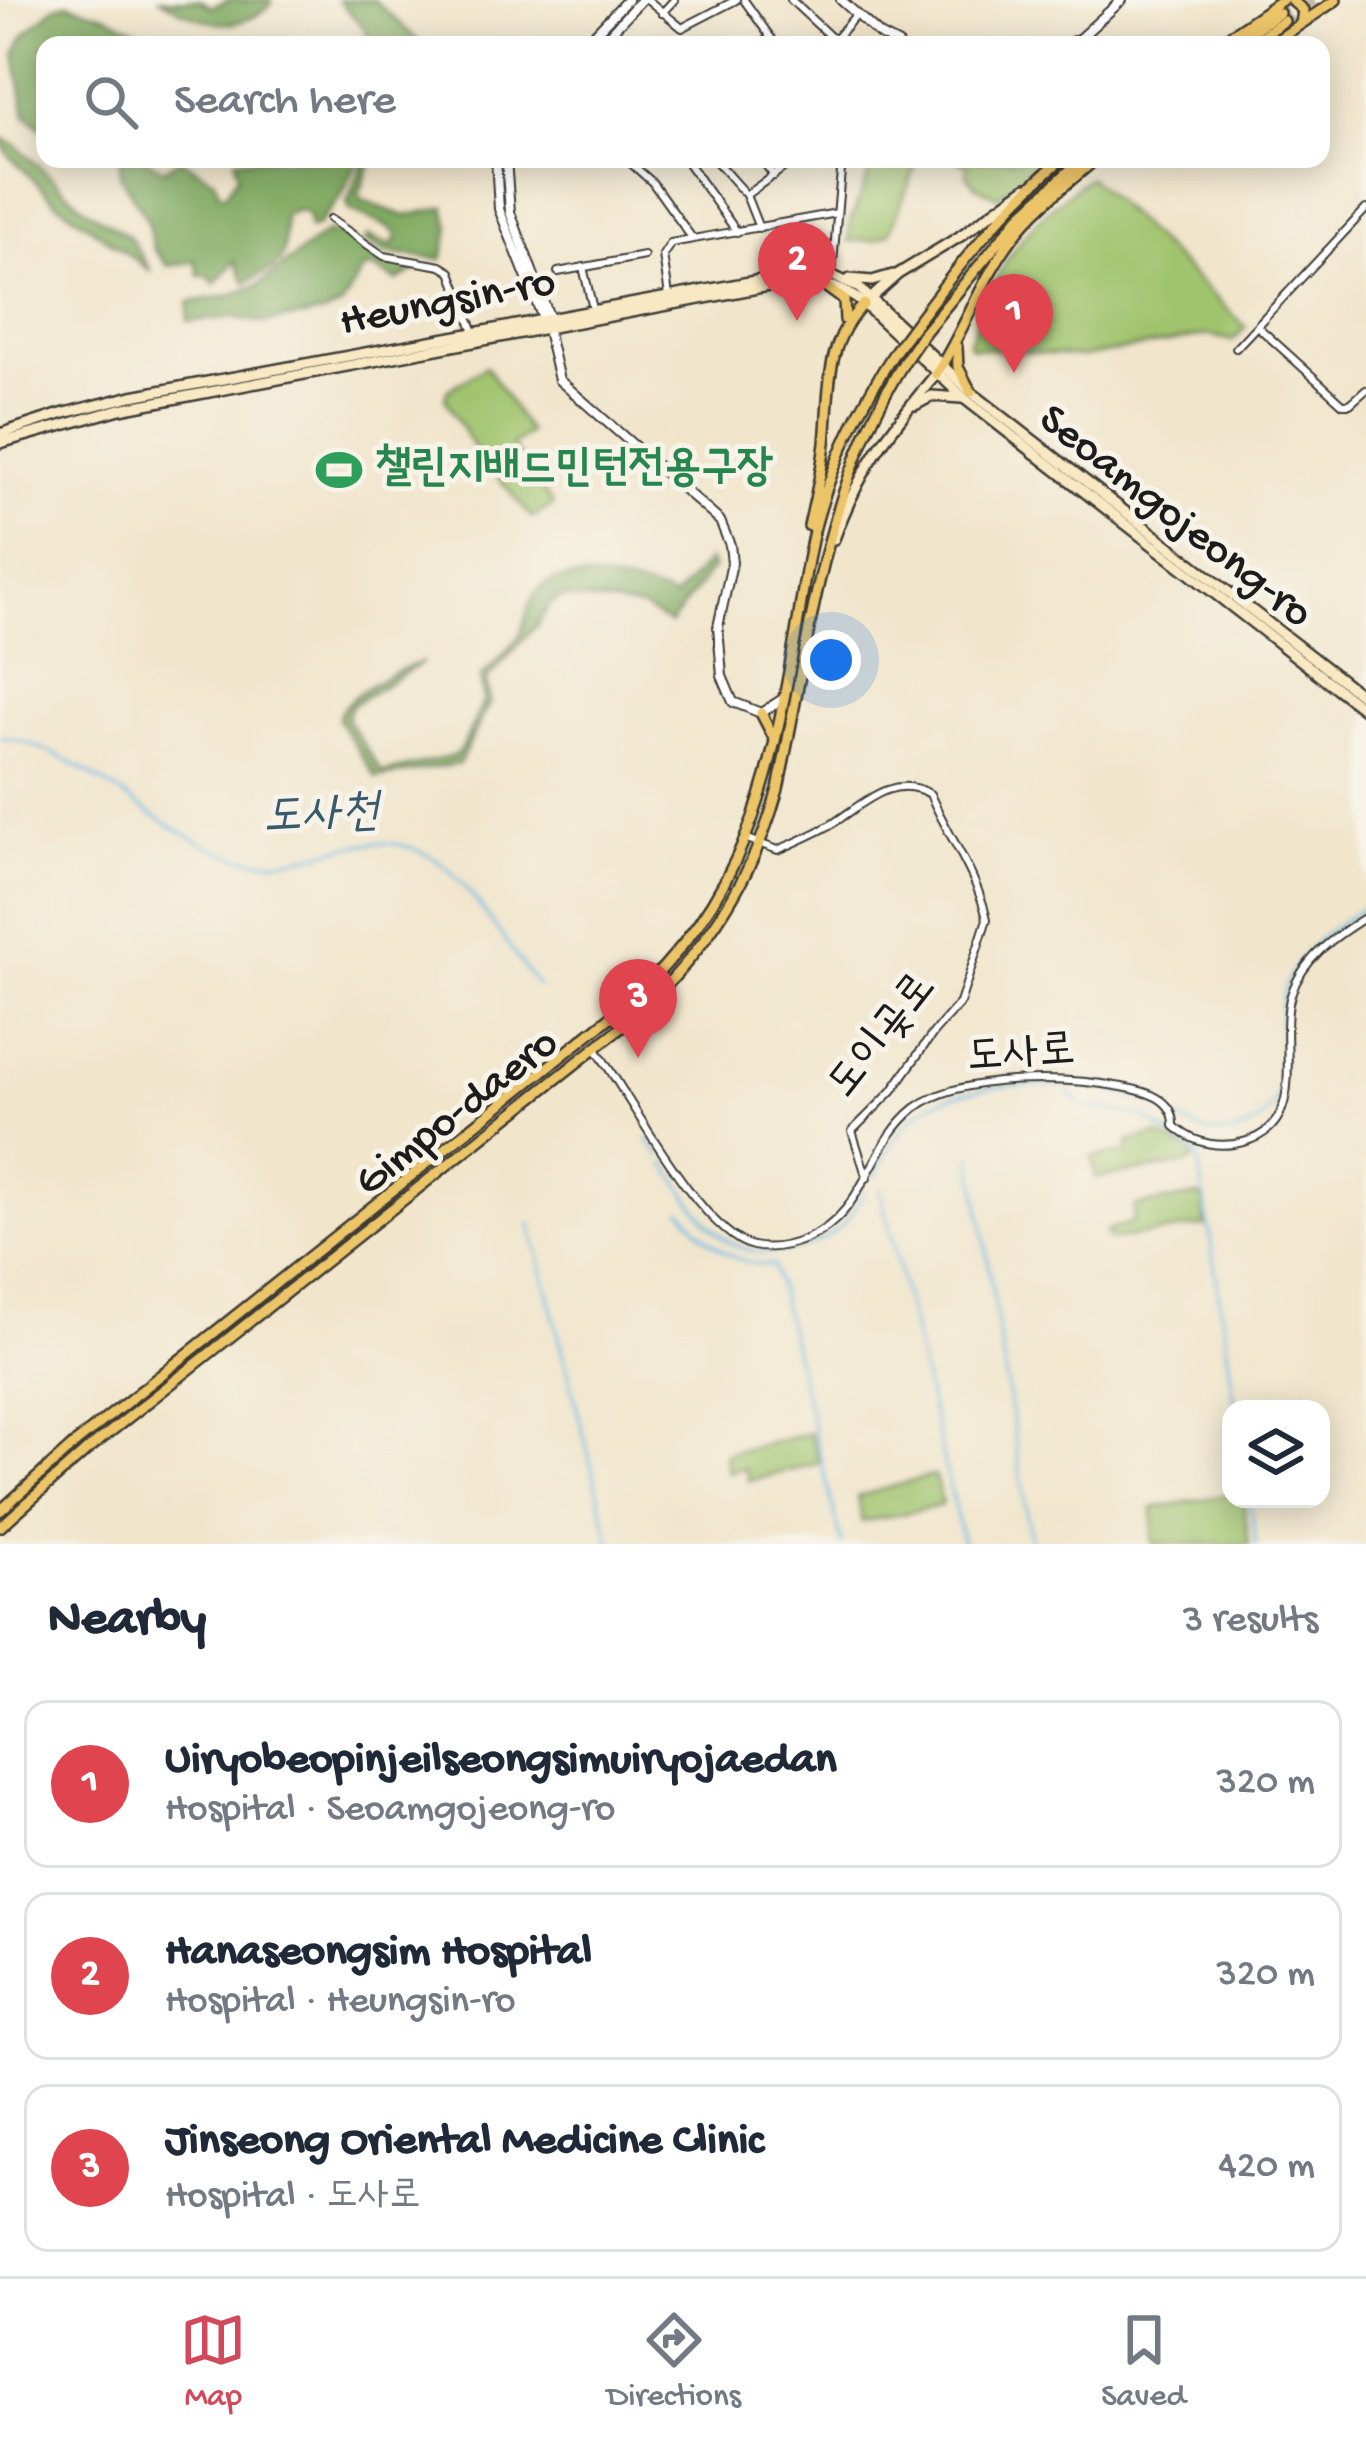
<!DOCTYPE html>
<meta charset="utf-8">
<style>
:root{--surface:#fff;--page:#f2f2f3;--text:#1f2937;--muted:#747a83;--line:#e0e1e3;--accent:#d1495b}
body{margin:0;font-family:"Gochi Hand","Poor Story",sans-serif;background:var(--page);color:var(--text)}
.controls{position:absolute;right:36px;bottom:36px;display:grid;overflow:hidden;border-radius:24px;box-shadow:0 6px 30px #0003}
.controls button{width:108px;height:108px;display:grid;place-items:center;padding:0;border:0;border-bottom:3px solid var(--line);background:var(--surface);color:var(--text);font:60px sans-serif}
.you{position:absolute;left:831px;top:660px;width:42px;height:42px;margin:-30px;border:9px solid #fff;border-radius:50%;background:#1a73e8;box-shadow:0 0 0 18px #1a73e833}
.badge{display:grid;place-items:center;width:78px;height:78px;border-radius:50%;background:var(--accent);color:#fff;font-size:39px;font-weight:700}
.pin{position:absolute;translate:-50% -99px;filter:drop-shadow(0 3px 6px #0008)}
.pin::after{content:'';position:absolute;top:63px;width:42px;height:36px;background:inherit;clip-path:polygon(0 0,100% 0,50% 100%)}
.list{margin:0;padding:0;list-style:none}
h2{display:flex;justify-content:space-between;align-items:center;height:156px;margin:0;padding:0 48px;font-size:51px}
h2 small{font-size:39px;font-weight:400;color:var(--muted)}
.list li{display:grid;grid-template-columns:78px 1fr auto;gap:36px;align-items:center;box-sizing:border-box;height:168px;margin:0 24px 24px;padding:0 24px;border:3px solid var(--line);border-radius:24px}
.list b{display:block;font-size:45px;white-space:nowrap}
.list p{margin:0;font-size:39px;white-space:nowrap;color:var(--muted)}
.list em{font-size:39px;font-style:normal;color:var(--muted)}
.icon{flex:none;width:66px;height:66px;fill:none;stroke:currentColor;stroke-width:2;stroke-linecap:round;stroke-linejoin:round}
.map{position:relative;flex:none;width:1366px;height:1544px;overflow:hidden}
.search{position:absolute;background:var(--surface);box-shadow:0 6px 30px #0003;left:36px;right:36px;top:36px;height:132px;display:flex;align-items:center;gap:30px;box-sizing:border-box;padding:0 42px;border-radius:24px;color:var(--muted);font-size:45px}
.sheet{height:732px;background:var(--surface)}
nav{display:flex;justify-content:space-around;align-items:center;box-sizing:border-box;height:168px;border-top:3px solid var(--line);background:var(--surface);font-size:33px;color:var(--muted)}
nav a{display:grid;justify-items:center;gap:6px}
nav .on{color:var(--accent)}
.map>svg:first-child{display:block}
.green{fill:#a0c46e;stroke:#5e7045;stroke-width:3}
.forest{fill:#80aa61;stroke:#4e633e;stroke-width:3}
.lines{fill:none;stroke-linecap:round;stroke-linejoin:round}
.stream{stroke:#65b8e1;stroke-width:3}
.primary-tunnel{stroke:#c6bda8;stroke-width:9;stroke-dasharray:9 4.5;stroke-linecap:butt}
.minor-casing{stroke:#3c3a36;stroke-width:10}
.tertiary-casing{stroke:#3c3a36;stroke-width:12}
.secondary-casing{stroke:#3c3a36;stroke-width:14}
.primary-casing{stroke:#3c3a36;stroke-width:14}
.minor{stroke:#fff;stroke-width:6}
.tertiary{stroke:#fff;stroke-width:8}
.secondary{stroke:#f8e8c3;stroke-width:9}
.primary{stroke:#edc569;stroke-width:9}
.primary-bridge-casing{stroke:#3c3a36;stroke-width:14;stroke-linecap:butt}
.primary-bridge{stroke:#edc569;stroke-width:9}
.labels{text-anchor:middle;dominant-baseline:central;stroke-width:10;stroke-linejoin:round;paint-order:stroke}
.street-label{font-size:45px;fill:#1c1c1c;stroke:#f7f3e8}
.leisure-label{font-size:45px;font-weight:bold;fill:#27864d;stroke:#f7f3e8;text-anchor:start}
.water-label{font-size:48px;font-style:italic;fill:#395a6b;stroke:#f7f3e8}
</style>
<div class="map">
<svg width="1366" height="1544" viewBox="0 0 1366 1544">
<rect width="100%" height="100%" fill="#f7f3e8"/>
<filter id="ink" filterUnits="userSpaceOnUse"><feTurbulence type="fractalNoise" baseFrequency=".00833" numOctaves="2"/><feDisplacementMap in="SourceGraphic" scale="24" xChannelSelector="R" yChannelSelector="G"/><feConvolveMatrix kernelMatrix="1 2 1 2 8 2 1 2 1" color-interpolation-filters="sRGB"/></filter>
<filter id="wash" filterUnits="userSpaceOnUse"><feTurbulence type="fractalNoise" baseFrequency=".004" numOctaves="4" result="noise"/><feDisplacementMap in="SourceGraphic" scale="48" xChannelSelector="R" yChannelSelector="G"/><feGaussianBlur stdDeviation="2.7" result="paint"/><feColorMatrix in="noise" values="0 0 0 0 0 0 0 0 0 0 0 0 0 0 0 0 0 1.4 0 .05"/><feComposite in="paint" operator="in"/></filter>
<g filter="url(#wash)">
<rect width="100%" height="100%" fill="#f1e5cb"/>
<path class="green" d="M 875,159 L 896,159 L 915,167 L 890,233 L 875,240 L 849,241 L 850,222 Z
M 955,159 L 1042,159 L 998,197 L 975,185 L 966,174 L 968,166 Z
M 1089,177 L 1246,327 L 1233,341 L 1209,335 L 1083,357 L 971,347 L 968,343 C 1003,260 1014,233 1089,177 Z
M 486,366 L 529,433 L 512,446 L 553,505 L 532,518 L 473,447 L 445,398 L 447,391 Z
M 1158,1135 L 1193,1153 L 1194,1159 L 1187,1164 L 1096,1178 L 1092,1157 L 1129,1152 L 1128,1142 Z
M 1198,1196 L 1203,1198 L 1205,1226 L 1111,1240 L 1107,1237 L 1106,1231 L 1133,1222 L 1135,1206 Z
M 810,1433 L 820,1463 L 749,1481 L 745,1468 L 728,1472 L 724,1454 Z
M 931,1476 L 935,1477 L 942,1503 L 939,1506 L 862,1522 L 858,1496 Z
M 1231,1494 L 1231,1499 L 1243,1499 L 1249,1544 L 1153,1544 L 1153,1508 Z"/>
<path class="forest" d="M 161,0 L 200,0 L 211,7 L 231,0 L 271,0 L 271,5 C 234,37 200,22 161,0 Z
M 338,0 L 374,0 L 423,45 L 367,45 L 366,30 Z
M 66,3 L 107,16 L 169,45 L 45,45 L 45,131 L 26,115 L 15,55 L 23,36 L 54,7 Z
M 0,137 L 16,145 L 85,208 L 129,236 L 151,271 L 56,202 L 7,153 Z
M 120,159 L 147,159 L 164,170 L 180,159 L 214,179 L 219,193 L 225,195 L 238,175 L 235,159 L 359,159 L 342,195 L 316,227 L 309,228 L 307,214 L 297,210 L 285,216 C 283,258 292,262 245,282 L 235,261 L 215,284 L 208,276 L 199,276 L 196,261 L 168,266 L 153,248 L 147,220 L 120,175 Z
M 365,159 L 372,159 L 359,195 L 362,201 L 406,216 L 445,207 L 450,228 L 442,259 L 386,253 L 365,240 L 368,236 L 392,246 L 398,235 L 389,227 L 349,210 L 347,203 Z
M 327,232 C 351,233 367,255 389,263 C 399,267 408,266 416,270 L 397,281 L 375,269 L 364,268 L 342,306 L 323,314 L 261,323 L 233,317 L 188,322 L 189,302 L 232,295 L 260,284 Z
M 709,560 L 713,567 L 670,624 L 642,608 L 563,597 L 550,604 L 537,625 L 486,680 L 490,702 L 459,764 L 376,778 L 338,720 C 342,694 399,669 423,662 L 350,706 L 347,719 L 382,773 L 454,756 L 462,748 L 484,700 L 480,678 C 492,665 510,651 519,636 C 528,620 525,598 543,586 C 569,567 647,586 674,598 Z"/>
<g class="lines">
<path class="stream" d="M 0,737 C 88,748 165,847 255,860 C 317,868 371,819 435,859 C 468,880 512,954 538,987
M 1069,1094 L 1080,1103
M 1088,1106 L 1144,1117 L 1198,1155 L 1236,1409
M 1178,1119 C 1202,1133 1221,1140 1248,1128 C 1305,1101 1267,1029 1287,983 C 1302,946 1334,927 1366,906
M 648,1139 L 660,1156
M 972,1156 L 1031,1544
M 665,1163 C 683,1188 701,1220 725,1239 C 758,1263 814,1252 842,1225 C 851,1216 857,1204 864,1193
M 874,1177 C 886,1154 900,1123 923,1109 C 977,1075 1118,1077 1170,1114
M 880,1189 L 963,1544
M 682,1210 C 707,1242 731,1266 773,1265 L 842,1544
M 531,1224 L 611,1544
M 1250,1499 L 1256,1544"/>
</g>
</g>
<g filter="url(#ink)">
<g class="lines">
<path class="primary-tunnel" d="M 1279,13 L 1298,0
M 1284,21 L 1315,0"/>
<g class="minor-casing">
<path id="minor" d="M 648,0 L 682,28 L 736,0
M 744,0 L 776,45
M 791,0 L 834,40
M 662,13 L 674,0
M 757,45 L 771,38
M 830,45 L 856,15
M 626,159 L 652,182 L 692,238
M 685,159 L 737,232
M 714,159 L 746,195 L 796,159
M 761,159 L 774,176
M 746,195 L 759,228
M 330,219 L 384,256 L 441,266 L 451,272 L 474,332
M 583,267 L 593,309
M 558,272 L 644,256
M 832,275 L 842,159
M 669,296 L 663,255 L 671,243 L 837,213
M 1257,326 L 1343,404 L 1350,404 L 1366,390
M 1236,348 L 1366,209
M 747,839 L 778,850 C 796,842 815,834 832,824 C 862,805 893,772 930,794 C 948,836 977,874 987,919 L 960,1003 L 934,1032 L 892,1091 L 852,1131 L 867,1178
M 595,1048 C 628,1093 701,1234 753,1246 C 771,1250 789,1246 806,1239 C 866,1215 868,1145 915,1108 C 961,1073 1068,1077 1122,1087 C 1145,1091 1175,1098 1174,1126 C 1191,1141 1212,1147 1234,1144 C 1315,1131 1276,1045 1291,995 C 1303,958 1334,937 1366,917"/>
</g>
<g class="tertiary-casing">
<path id="tertiary" d="M 841,0 L 880,35 L 899,45
M 584,45 L 627,0
M 599,45 L 641,0
M 1065,45 L 1080,38 L 1122,0
M 496,159 L 499,209 L 546,326 L 559,380 L 720,521 L 730,545 L 732,563 L 718,627 L 722,676 L 733,702 L 761,713 L 784,698
M 506,159 L 510,212 L 550,319"/>
</g>
<g class="secondary-casing">
<path id="secondary" d="M 850,279 L 872,281 L 893,275
M 870,299 L 898,274 L 959,237 L 1027,187
M 915,405 L 932,396 L 961,398
M 0,434 L 61,414 L 132,396 L 787,275 L 831,275 L 859,288 L 971,392 L 1366,699
M 0,443 L 120,409 L 795,281 C 821,281 843,287 864,304 L 965,399 L 1366,711
M 834,539 C 861,466 887,434 936,374"/>
</g>
<g class="primary-casing">
<path id="primary" d="M 1291,0 L 1303,10 L 1301,24
M 1216,45 L 1282,0
M 1231,45 L 1279,13
M 1248,45 L 1284,21
M 1270,45 L 1336,0
M 822,284 L 844,300 L 845,320
M 916,323 C 960,264 1005,206 1062,159
M 924,333 L 1019,217 L 1082,159
M 957,347 L 958,367 L 971,392
M 936,374 C 965,330 981,279 1014,236 C 1036,207 1068,183 1096,159
M 809,526 C 815,499 822,471 825,443 C 830,392 824,342 864,304
M 761,713 L 775,740
M 0,1511 L 78,1441 L 623,1007 C 746,898 769,788 796,633 C 803,594 807,553 818,516 C 835,456 862,402 896,350
M 0,1527 L 86,1451 L 633,1018 C 703,955 753,880 778,789 C 810,640 822,490 906,359"/>
</g>
<use href="#minor" class="minor"/>
<use href="#tertiary" class="tertiary"/>
<use href="#secondary" class="secondary"/>
<use href="#primary" class="primary"/>
<g class="primary-bridge-casing">
<path id="primary-bridge" d="M 896,350 L 916,323
M 906,359 L 924,333"/>
</g>
<use href="#primary-bridge" class="primary-bridge"/>
</g>
</g>
<defs>
<g id="stadium-bare" transform="scale(3.6)"><path d="M0-5a6.5 5 0 1 0 0 10a6.5 5 0 1 0 0-10ZM-3.5-1.8h7v3.6h-7Z" fill="#2e9e5b" stroke="#f7f3e8" stroke-width="2.5" paint-order="stroke"/></g>
</defs>
<g fill-rule="evenodd">
<use href="#stadium-bare" x="339" y="470"/>
</g>
<g class="labels">
<g class="street-label">
<text transform="translate(448 304) rotate(-11)">Heungsin-ro</text>
<text transform="translate(1174 518) rotate(38)">Seoamgojeong-ro</text>
<text transform="translate(884 1037) rotate(-52)">도이곶로</text>
<text transform="translate(1021 1056) rotate(-4)">도사로</text>
<text transform="translate(458 1114) rotate(-38)">Gimpo-daero</text>
</g>
<g class="leisure-label">
<text x="375" y="470">챌린지배드민턴전용구장</text>
</g>
<g class="water-label">
<text transform="translate(321 818) rotate(-3)">도사천</text>
</g>
</g>
</svg>
<div class="controls">
<button><svg class="icon" aria-label="layers" viewBox="0 0 24 24"><path d="M12 4l9 5-9 5-9-5zM3 14l9 5 9-5"/></svg></button>
</div>
<div class="you"></div>
<div class="pin badge" style="left:1014px;top:373px;background:#e0444e">1</div>
<div class="pin badge" style="left:797px;top:321px;background:#e0444e">2</div>
<div class="pin badge" style="left:638px;top:1058px;background:#e0444e">3</div>
<div class="search"><svg class="icon" aria-label="search" viewBox="0 0 24 24"><circle cx="10" cy="10" r="6"/><path d="M15 15l6 6"/></svg>Search here</div>
</div>
<section class="sheet">
<h2>Nearby<small>3 results</small></h2>
<ul class="list">
<li><span class="badge" style="background:#e0444e">1</span><div><b>Uiryobeopinjeilseongsimuiryojaedan</b><p>Hospital · Seoamgojeong-ro</p></div><em>320 m</em></li>
<li><span class="badge" style="background:#e0444e">2</span><div><b>Hanaseongsim Hospital</b><p>Hospital · Heungsin-ro</p></div><em>320 m</em></li>
<li><span class="badge" style="background:#e0444e">3</span><div><b>Jinseong Oriental Medicine Clinic</b><p>Hospital · 도사로</p></div><em>420 m</em></li>
</ul>
</section>
<nav>
<a class="on"><svg class="icon" aria-label="map" viewBox="0 0 24 24"><path d="M3 6l6-2 6 2 6-2v14l-6 2-6-2-6 2zM9 4v14M15 6v14"/></svg>Map</a>
<a><svg class="icon" aria-label="directions" viewBox="0 0 24 24"><path d="M12 3l9 9-9 9-9-9zM9 14v-3h6M13 9l2 2-2 2"/></svg>Directions</a>
<a><svg class="icon" aria-label="saved" viewBox="0 0 24 24"><path d="M7 4h10v16l-5-4-5 4z"/></svg>Saved</a>
</nav>
